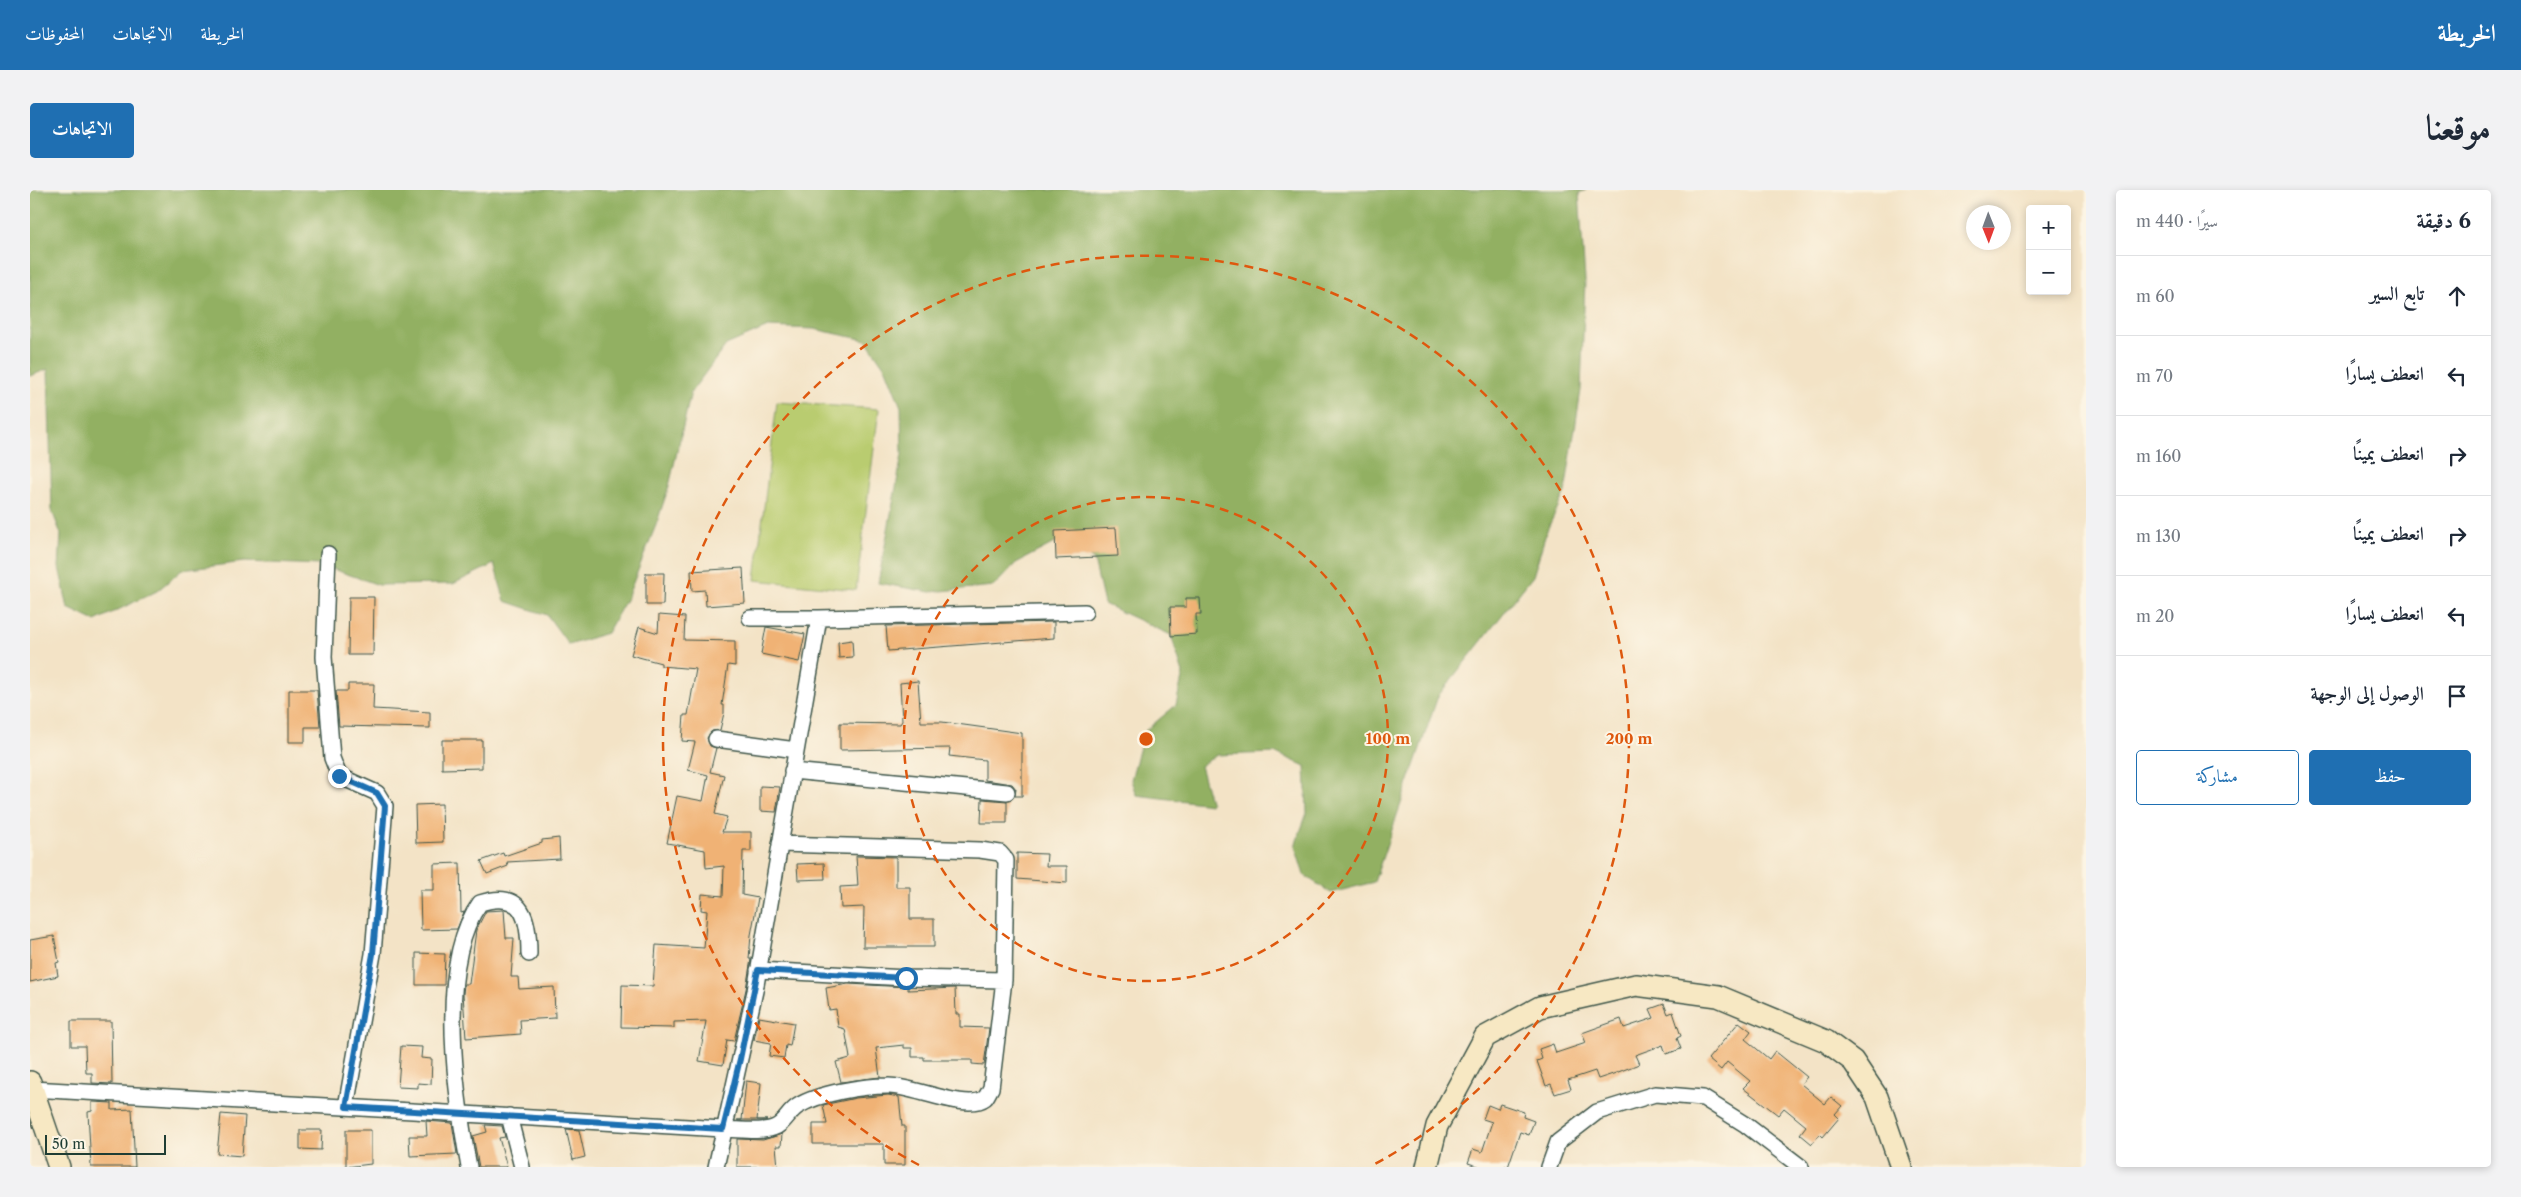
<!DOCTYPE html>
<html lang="ar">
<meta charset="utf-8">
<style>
:root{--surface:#fff;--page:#f2f2f3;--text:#1f2937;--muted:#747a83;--line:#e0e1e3;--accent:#1f6fb2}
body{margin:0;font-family:"Libre Caslon Text",Amiri,serif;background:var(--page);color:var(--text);direction:rtl}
.controls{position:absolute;right:15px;top:15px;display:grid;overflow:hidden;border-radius:5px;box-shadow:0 2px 8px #0003}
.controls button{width:45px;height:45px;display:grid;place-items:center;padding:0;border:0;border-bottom:1px solid var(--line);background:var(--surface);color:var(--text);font:25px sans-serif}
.compass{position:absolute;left:1936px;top:15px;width:45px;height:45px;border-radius:50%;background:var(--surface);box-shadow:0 2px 8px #0003;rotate:179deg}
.scale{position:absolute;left:15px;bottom:12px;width:121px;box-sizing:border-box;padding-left:5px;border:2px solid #1f3d34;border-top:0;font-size:14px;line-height:18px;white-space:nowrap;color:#1f3d34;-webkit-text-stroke:4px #fcf5e5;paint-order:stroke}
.stop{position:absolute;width:15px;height:15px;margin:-11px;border:4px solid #1f6fb2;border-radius:50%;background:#fff}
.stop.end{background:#1f6fb2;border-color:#fff;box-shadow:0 1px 5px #0008}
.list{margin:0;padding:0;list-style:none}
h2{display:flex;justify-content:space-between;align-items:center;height:65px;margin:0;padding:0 20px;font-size:21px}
h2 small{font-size:16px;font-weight:400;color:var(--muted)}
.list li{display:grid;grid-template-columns:32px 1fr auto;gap:15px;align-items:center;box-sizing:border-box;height:80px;padding:0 20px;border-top:1px solid var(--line)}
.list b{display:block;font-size:19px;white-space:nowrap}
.list em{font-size:16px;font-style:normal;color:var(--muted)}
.actions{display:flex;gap:10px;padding:15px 20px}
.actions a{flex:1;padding:11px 0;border:1px solid var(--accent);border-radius:5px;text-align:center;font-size:18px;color:var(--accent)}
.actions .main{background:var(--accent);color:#fff}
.icon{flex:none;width:28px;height:28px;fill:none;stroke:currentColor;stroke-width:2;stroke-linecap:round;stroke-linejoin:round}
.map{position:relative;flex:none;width:2056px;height:977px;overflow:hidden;direction:ltr;border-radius:5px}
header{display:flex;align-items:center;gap:30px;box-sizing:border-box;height:70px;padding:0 25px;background:var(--accent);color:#fff}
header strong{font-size:24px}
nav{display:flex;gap:28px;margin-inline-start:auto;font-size:18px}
.intro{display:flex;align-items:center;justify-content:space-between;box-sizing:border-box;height:120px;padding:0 30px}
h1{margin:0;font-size:35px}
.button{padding:12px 22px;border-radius:5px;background:var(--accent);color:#fff;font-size:18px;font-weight:700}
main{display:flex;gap:30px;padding:0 30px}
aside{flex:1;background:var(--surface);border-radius:5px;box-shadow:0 2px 8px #0003}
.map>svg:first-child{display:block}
.green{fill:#b9cc6f;stroke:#6c8452}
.forest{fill:#92b062;stroke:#58764b}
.building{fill:#f0b275}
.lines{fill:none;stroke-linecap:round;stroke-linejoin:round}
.street-casing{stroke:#3f564a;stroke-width:18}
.secondary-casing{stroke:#3f564a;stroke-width:24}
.street{stroke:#fff;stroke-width:15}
.secondary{stroke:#f7e8c3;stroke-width:21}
.route{stroke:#1f6fb2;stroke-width:6}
.ring{fill:none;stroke:#de580e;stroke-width:2.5;stroke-dasharray:9 6}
.centre{fill:#de580e;stroke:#fcf5e5;stroke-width:2.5}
.ring-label{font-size:15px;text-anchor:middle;font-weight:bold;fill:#de580e;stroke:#fcf5e5;stroke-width:4;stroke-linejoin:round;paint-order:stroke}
</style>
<header>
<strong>الخريطة</strong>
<nav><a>الخريطة</a><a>الاتجاهات</a><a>المحفوظات</a></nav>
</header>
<div class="intro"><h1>موقعنا</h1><a class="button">الاتجاهات</a></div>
<main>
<aside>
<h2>6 دقيقة<small>سيرًا · 440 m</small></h2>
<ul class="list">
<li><svg class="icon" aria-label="ahead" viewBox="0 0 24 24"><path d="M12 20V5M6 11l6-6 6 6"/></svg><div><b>تابع السير</b></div><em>60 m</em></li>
<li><svg class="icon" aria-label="left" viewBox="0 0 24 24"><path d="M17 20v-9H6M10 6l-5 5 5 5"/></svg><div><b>انعطف يسارًا</b></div><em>70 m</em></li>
<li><svg class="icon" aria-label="right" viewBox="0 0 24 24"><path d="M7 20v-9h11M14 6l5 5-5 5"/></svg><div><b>انعطف يمينًا</b></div><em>160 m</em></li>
<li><svg class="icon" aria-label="right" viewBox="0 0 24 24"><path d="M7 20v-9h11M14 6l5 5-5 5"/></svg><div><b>انعطف يمينًا</b></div><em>130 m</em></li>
<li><svg class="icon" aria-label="left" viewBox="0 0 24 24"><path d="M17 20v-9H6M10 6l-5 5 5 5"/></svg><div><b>انعطف يسارًا</b></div><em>20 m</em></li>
<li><svg class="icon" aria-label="arrive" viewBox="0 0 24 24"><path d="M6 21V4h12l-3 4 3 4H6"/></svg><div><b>الوصول إلى الوجهة</b></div></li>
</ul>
<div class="actions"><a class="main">حفظ</a><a>مشاركة</a></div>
</aside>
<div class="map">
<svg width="2056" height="977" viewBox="0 0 2056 977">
<rect width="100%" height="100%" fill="#fcf5e5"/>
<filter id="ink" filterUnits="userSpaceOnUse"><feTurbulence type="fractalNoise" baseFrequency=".02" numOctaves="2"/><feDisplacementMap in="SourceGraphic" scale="10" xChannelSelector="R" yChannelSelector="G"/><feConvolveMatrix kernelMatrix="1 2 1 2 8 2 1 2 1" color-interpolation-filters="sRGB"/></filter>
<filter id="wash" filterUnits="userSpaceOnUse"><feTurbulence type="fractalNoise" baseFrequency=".0096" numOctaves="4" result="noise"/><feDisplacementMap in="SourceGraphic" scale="20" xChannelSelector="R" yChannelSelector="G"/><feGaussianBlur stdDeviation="1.12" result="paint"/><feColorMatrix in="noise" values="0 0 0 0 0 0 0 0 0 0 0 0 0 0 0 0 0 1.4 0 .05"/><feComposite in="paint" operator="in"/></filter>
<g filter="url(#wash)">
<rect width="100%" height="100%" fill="#f3e3c6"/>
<path class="green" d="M 747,212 L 849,219 L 826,400 L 725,390 Z"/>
<path class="forest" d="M 0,0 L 1556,0 L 1549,3 L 1555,90 L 1551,200 L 1535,302 L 1517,340 L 1503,386 L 1408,506 L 1344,692 L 1301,703 L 1274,685 L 1265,656 L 1277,623 L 1275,576 L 1246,563 L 1187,565 L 1170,576 L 1181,614 L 1106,605 L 1101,590 L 1114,542 L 1146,515 L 1153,483 L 1141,445 L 1074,414 L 1064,370 L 1032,349 L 986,373 L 964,396 L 900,402 L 848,393 L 872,265 L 871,217 L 856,179 L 836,150 L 784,139 L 738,137 L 696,155 L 661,202 L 639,296 L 626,335 L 597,408 L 577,443 L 539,455 L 517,425 L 475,411 L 464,374 L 423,394 L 349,395 L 291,375 L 214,372 L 152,380 L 127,401 L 65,431 L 38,418 L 29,377 L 31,344 L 22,321 L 18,179 L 0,186 Z"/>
<g id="blocks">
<path class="building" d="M 1086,338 L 1088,366 L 1026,369 L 1025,341 Z
M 713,378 L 715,413 L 676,416 L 675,400 L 662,401 L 661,381 Z
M 616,383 L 634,383 L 633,415 L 616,415 Z
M 319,407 L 344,407 L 343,465 L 318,465 Z
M 1156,408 L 1170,408 L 1171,424 L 1166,424 L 1167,444 L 1141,446 L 1140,417 L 1156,417 Z
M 629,425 L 655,427 L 654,450 L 705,451 L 705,476 L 698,475 L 692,515 L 694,515 L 694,523 L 690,540 L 682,541 L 677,548 L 680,556 L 686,558 L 680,582 L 694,585 L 685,624 L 697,627 L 692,642 L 721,642 L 721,661 L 713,661 L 712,705 L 728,708 L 721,745 L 719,769 L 721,769 L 716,799 L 704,851 L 697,850 L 693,875 L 669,871 L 676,831 L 644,832 L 644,838 L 591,837 L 592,795 L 623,796 L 626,755 L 674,758 L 677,721 L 671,720 L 672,704 L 693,706 L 694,676 L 676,678 L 675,660 L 637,653 L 647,606 L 673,611 L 678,585 L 658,580 L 665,552 L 652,551 L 654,525 L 658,525 L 666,479 L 631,476 L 631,473 L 601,465 L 609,437 L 628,443 Z
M 1024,432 L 1024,448 L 858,461 L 856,436 Z
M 736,437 L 775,444 L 769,472 L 731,464 Z
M 822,450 L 823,467 L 809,468 L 808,452 Z
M 888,491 L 891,532 L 912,532 L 992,543 L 992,606 L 985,606 L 986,599 L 982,594 L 955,590 L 955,570 L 919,566 L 920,558 L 810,560 L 810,533 L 870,534 L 872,531 L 870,493 Z
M 318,494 L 344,494 L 343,519 L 400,522 L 400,538 L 309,536 L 306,501 L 318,501 Z
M 259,500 L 287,500 L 290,537 L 275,537 L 275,552 L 259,552 Z
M 412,550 L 452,550 L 452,578 L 412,579 Z
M 730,596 L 750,597 L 746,622 L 730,621 Z
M 952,609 L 977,611 L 977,633 L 951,633 Z
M 412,614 L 413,652 L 386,653 L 385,615 Z
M 529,648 L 530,669 L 477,672 L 478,676 L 457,684 L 451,671 L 473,663 L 474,666 L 512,653 L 512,650 Z
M 987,663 L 1017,664 L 1016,676 L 1037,676 L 1037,693 L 987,689 Z
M 826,666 L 866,667 L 866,697 L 880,697 L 880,729 L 904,729 L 904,757 L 833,757 L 834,717 L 811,718 L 810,697 L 828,696 Z
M 430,673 L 431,723 L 434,722 L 427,739 L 391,740 L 390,700 L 404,700 L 404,674 Z
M 794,673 L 795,689 L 768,690 L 767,674 Z
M 474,720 L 476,748 L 484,748 L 481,787 L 488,787 L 489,799 L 524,797 L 525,828 L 490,830 L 491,844 L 436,848 L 433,804 L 434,794 L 439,794 L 446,740 L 456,721 Z
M 24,746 L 29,772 L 26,773 L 28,786 L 0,792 L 0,750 Z
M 386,763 L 415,764 L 414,795 L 386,795 Z
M 818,794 L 878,797 L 878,800 L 925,798 L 926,824 L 930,824 L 930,837 L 959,838 L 954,875 L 942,874 L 942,870 L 894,870 L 894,867 L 882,867 L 882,858 L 874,858 L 874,855 L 846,858 L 850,887 L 811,892 L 806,872 L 820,868 L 815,839 L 808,837 L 806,819 L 799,820 L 796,798 Z
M 1634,814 L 1638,824 L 1643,822 L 1651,846 L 1647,848 L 1651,859 L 1636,864 L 1633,855 L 1605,865 L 1609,874 L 1583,884 L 1568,889 L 1565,881 L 1538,890 L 1541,899 L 1525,904 L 1521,894 L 1516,896 L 1507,871 L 1512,869 L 1509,859 L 1523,854 L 1526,863 L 1556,853 L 1552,843 L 1591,829 L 1594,838 L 1624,828 L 1620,819 Z
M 729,827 L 764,833 L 760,856 L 756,855 L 754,868 L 739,866 L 741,853 L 724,850 Z
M 41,831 L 81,831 L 82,894 L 62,893 L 62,883 L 56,883 L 55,856 L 41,856 Z
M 1709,832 L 1721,841 L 1715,849 L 1739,869 L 1745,861 L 1777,887 L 1771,894 L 1795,914 L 1801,907 L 1812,916 L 1805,924 L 1809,928 L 1793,947 L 1790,944 L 1782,954 L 1770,944 L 1776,936 L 1754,918 L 1748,925 L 1726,908 L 1713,898 L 1720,891 L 1697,872 L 1691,880 L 1678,869 Z
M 371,856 L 392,857 L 391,868 L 402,869 L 401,894 L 388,893 L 388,898 L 368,897 Z
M 716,891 L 731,893 L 727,930 L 737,930 L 707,930 L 712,930 Z
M 858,905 L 869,907 L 872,936 L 875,936 L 875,975 L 854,975 L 854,954 L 783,954 L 783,934 L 797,934 L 793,915 L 826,908 Z
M 62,912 L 82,913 L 82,920 L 102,919 L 105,977 L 61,977 L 58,922 L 62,921 Z
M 1470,914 L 1494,922 L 1493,927 L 1504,931 L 1499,945 L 1490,942 L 1478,977 L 1451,977 L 1438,973 L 1443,959 L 1452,962 L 1462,932 L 1453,929 L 1458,915 L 1468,919 Z
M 191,924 L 215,926 L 212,966 L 187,964 Z
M 396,931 L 422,933 L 427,964 L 380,966 L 379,946 L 397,946 Z
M 455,935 L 472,936 L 475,947 L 469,948 L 477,977 L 449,977 L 443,946 L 457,942 Z
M 536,939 L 549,940 L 555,967 L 543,970 Z
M 270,940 L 292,940 L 291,960 L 270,959 Z
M 316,940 L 341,940 L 341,974 L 316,977 Z
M 752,944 L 751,956 L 746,956 L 748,977 L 707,977 L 707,949 L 733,950 Z"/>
</g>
</g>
<g filter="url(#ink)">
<use href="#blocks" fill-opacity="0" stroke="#3f564a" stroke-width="1"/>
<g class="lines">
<g class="street-casing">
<path id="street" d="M 298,364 L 294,467 L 302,568 L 309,586 L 347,603 L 355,616 L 343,764 L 316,917
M 720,428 L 789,428 L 1055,422
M 686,549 L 766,560
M 762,581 L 977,602
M 728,780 L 876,788 L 974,790
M 2,899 L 693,939 C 708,939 729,943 743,938 C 754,935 758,922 768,916 C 789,903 833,896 858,896 C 881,895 937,922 955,908 C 957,906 959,901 961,898 L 974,790 L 976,670 L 970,663 L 950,660 L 750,654
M 479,926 L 492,977
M 439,977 C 426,908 406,773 450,713 C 494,699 499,730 499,764
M 686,977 L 725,801 L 789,428
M 1519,977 L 1528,952 L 1567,922 L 1625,904 L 1673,908 L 1716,935 L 1771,977"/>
</g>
<g class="secondary-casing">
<path id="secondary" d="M 0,892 L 29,977
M 1397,977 L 1407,936 L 1455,847 L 1510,817 L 1606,795 L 1688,806 L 1796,851 L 1823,871 L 1847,907 L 1871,977"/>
</g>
<use href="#street" class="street"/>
<use href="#secondary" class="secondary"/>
</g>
</g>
<g class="lines" filter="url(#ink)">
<path class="route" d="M 309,586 L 347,603 L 355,616 L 343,764 L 316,917 L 693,939 L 710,869 L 728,780 L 876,788"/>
</g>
<g class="ring">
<circle cx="1116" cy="549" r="242"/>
<path d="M889 975A483 483 0 1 1 1343 975"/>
</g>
<circle cx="1116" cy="549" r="8" class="centre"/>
<g class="ring-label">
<text x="1358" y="554">100 m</text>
<text x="1599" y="554">200 m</text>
</g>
</svg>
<div class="controls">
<button>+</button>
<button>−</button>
</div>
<svg class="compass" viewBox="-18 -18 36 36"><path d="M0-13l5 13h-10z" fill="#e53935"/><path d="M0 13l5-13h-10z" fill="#747a83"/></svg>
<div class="scale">50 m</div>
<div class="stop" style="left:876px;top:788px"></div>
<div class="stop end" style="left:309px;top:586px"></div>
</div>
</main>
